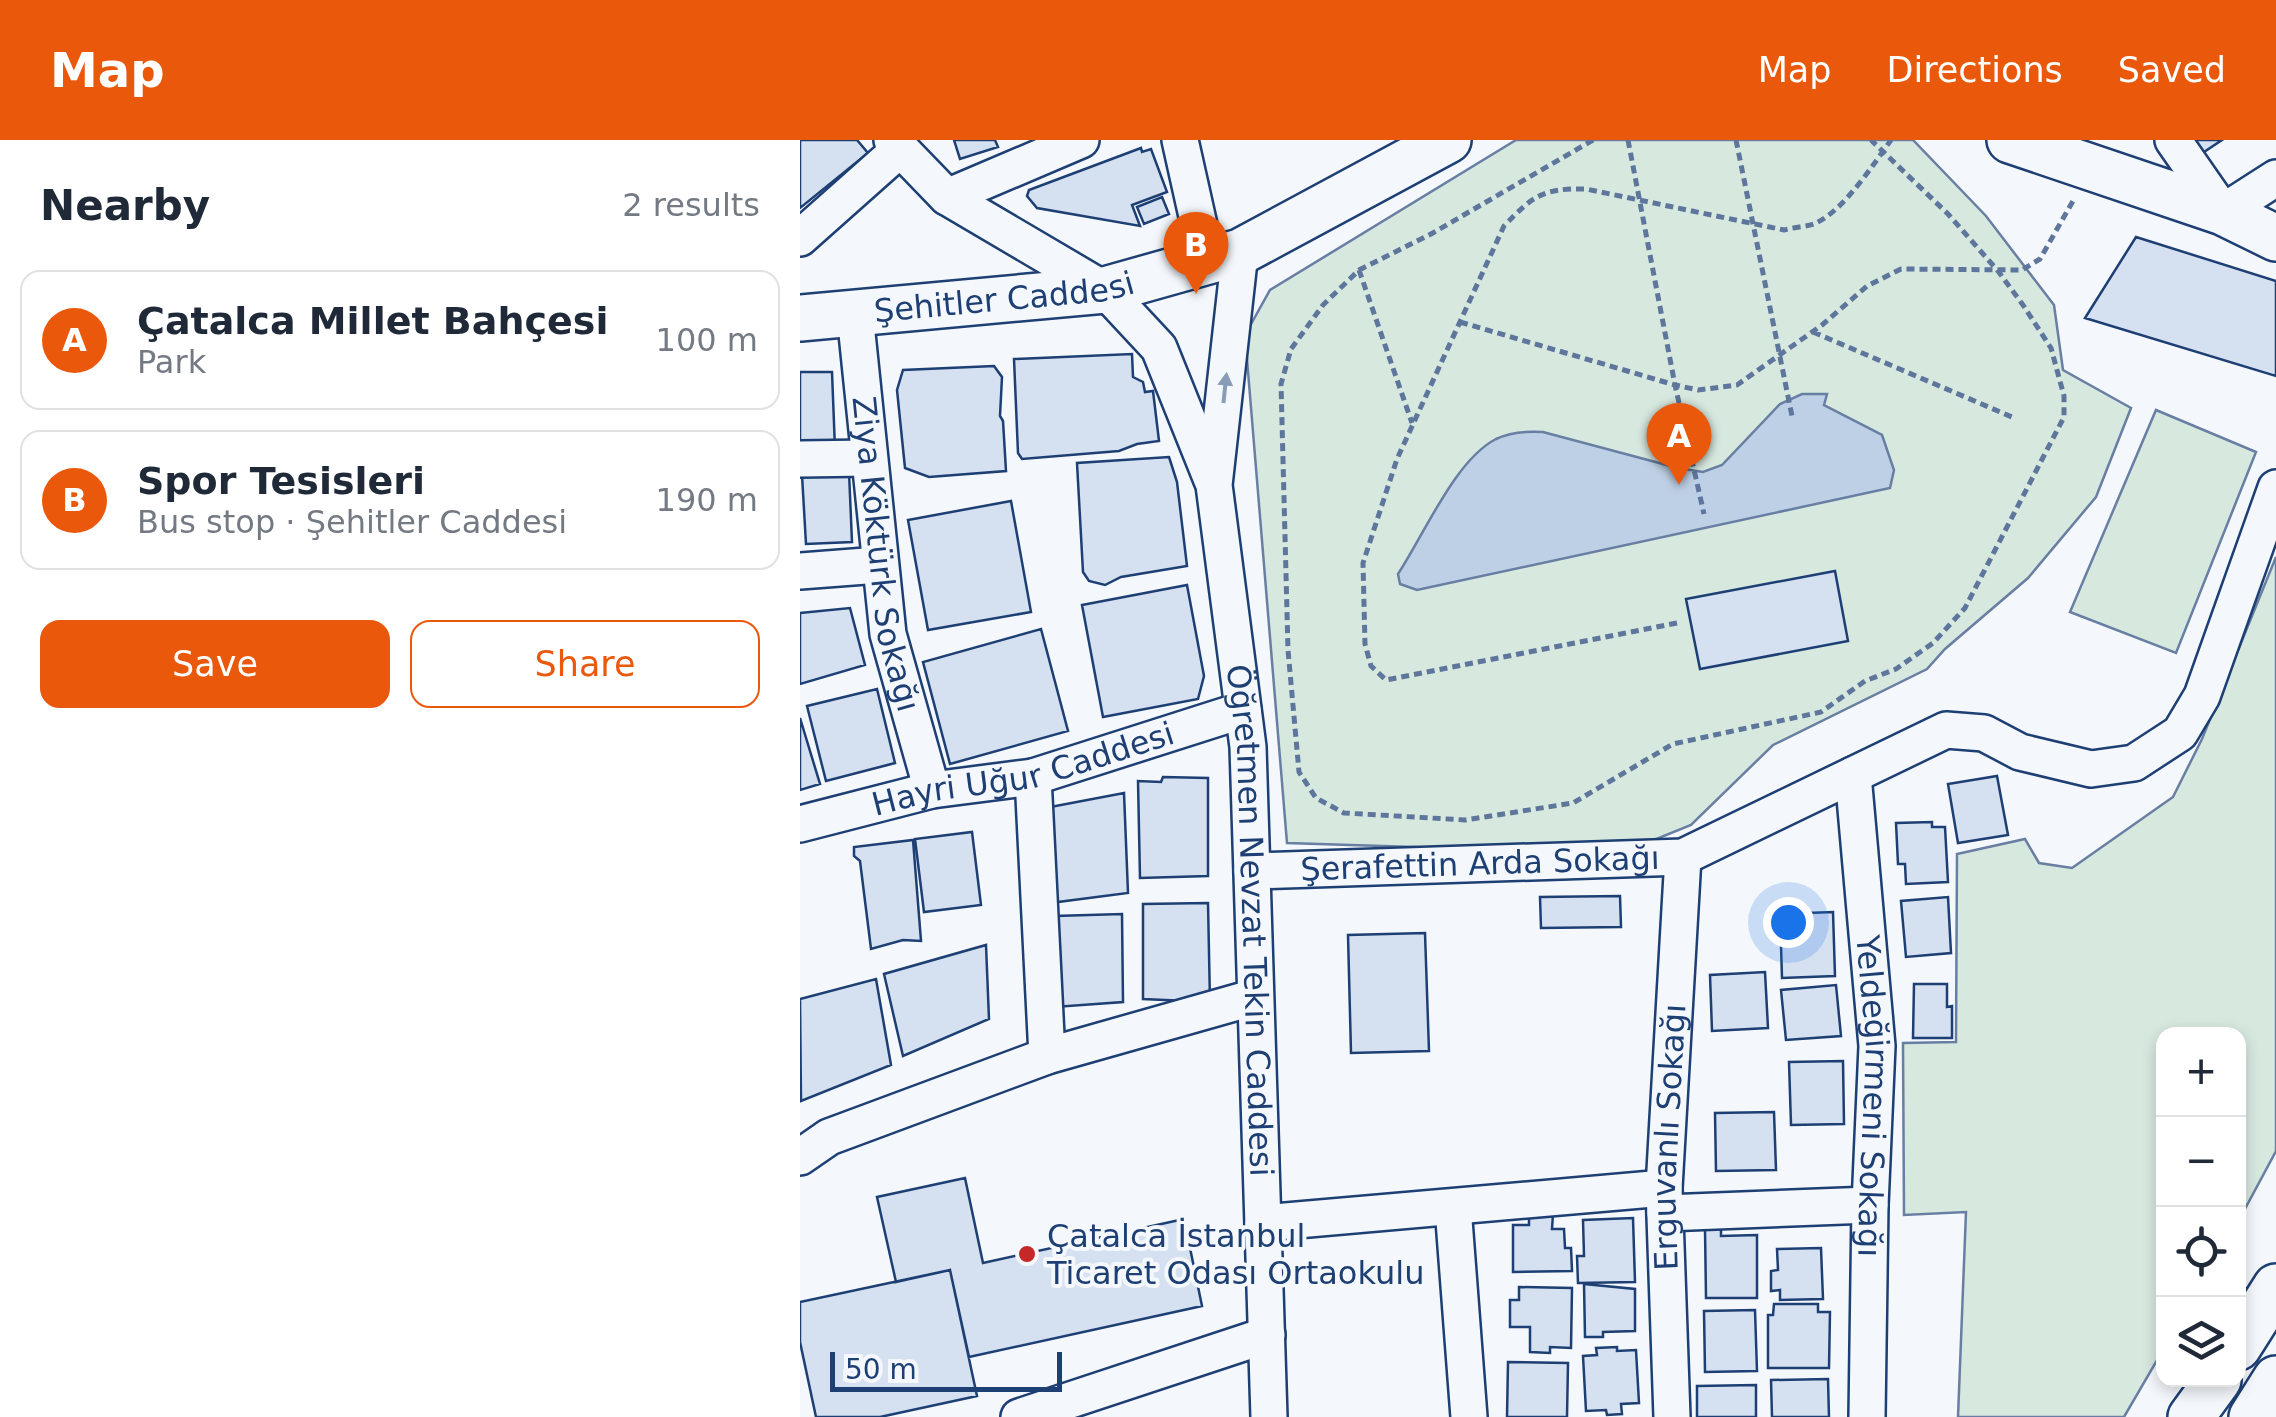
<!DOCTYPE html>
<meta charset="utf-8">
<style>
:root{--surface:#fff;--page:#f6f6f7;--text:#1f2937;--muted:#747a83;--line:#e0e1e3;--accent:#ea580c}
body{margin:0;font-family:"DejaVu Sans",sans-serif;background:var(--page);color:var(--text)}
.controls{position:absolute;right:30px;bottom:30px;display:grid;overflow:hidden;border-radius:20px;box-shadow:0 5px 15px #0003}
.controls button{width:90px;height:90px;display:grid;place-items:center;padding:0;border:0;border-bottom:2px solid var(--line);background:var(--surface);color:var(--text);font:50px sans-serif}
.scale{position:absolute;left:30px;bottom:25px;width:232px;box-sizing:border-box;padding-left:10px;border:5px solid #1d3f73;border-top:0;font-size:28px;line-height:35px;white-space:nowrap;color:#1d3f73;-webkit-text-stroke:8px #f4f7fb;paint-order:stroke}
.you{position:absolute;left:988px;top:782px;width:35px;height:35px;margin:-25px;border:8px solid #fff;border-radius:50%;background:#1a73e8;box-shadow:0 0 0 15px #1a73e833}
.badge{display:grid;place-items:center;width:65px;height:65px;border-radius:50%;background:var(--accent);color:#fff;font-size:32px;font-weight:700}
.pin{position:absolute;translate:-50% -82px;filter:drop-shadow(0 2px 5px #0008)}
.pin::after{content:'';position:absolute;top:52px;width:35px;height:30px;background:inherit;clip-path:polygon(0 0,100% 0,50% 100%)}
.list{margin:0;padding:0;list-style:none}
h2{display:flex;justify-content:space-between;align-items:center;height:130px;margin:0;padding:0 40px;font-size:42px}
h2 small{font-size:32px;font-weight:400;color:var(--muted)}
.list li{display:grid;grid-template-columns:65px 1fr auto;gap:30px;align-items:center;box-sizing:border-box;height:140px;margin:0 20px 20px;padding:0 20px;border:2px solid var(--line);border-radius:20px}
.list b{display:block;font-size:38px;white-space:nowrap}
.list p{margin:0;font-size:32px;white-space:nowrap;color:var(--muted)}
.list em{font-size:32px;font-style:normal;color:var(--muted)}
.actions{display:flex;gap:20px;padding:30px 40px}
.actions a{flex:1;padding:22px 0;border:2px solid var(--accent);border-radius:20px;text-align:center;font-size:35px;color:var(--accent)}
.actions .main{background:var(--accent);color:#fff}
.icon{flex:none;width:55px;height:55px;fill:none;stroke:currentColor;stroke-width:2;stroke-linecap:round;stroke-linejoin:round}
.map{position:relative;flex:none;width:1476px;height:1277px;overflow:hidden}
header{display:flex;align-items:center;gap:60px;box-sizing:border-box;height:140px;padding:0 50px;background:var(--accent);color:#fff}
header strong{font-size:48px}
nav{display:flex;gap:55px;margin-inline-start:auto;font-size:35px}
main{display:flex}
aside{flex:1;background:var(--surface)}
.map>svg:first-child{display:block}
.green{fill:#d7e8df;stroke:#687fa3;stroke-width:2.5}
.water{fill:#bed0e5;stroke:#687fa3;stroke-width:2.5}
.building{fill:#d5e0f0;stroke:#1d3f73;stroke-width:2.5}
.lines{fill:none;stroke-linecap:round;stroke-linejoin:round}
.minor-casing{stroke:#1d3f73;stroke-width:40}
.major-casing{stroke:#1d3f73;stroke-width:50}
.path{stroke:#5e769c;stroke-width:5;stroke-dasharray:8 5;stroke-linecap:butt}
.minor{stroke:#f4f7fb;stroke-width:35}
.major{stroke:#f4f7fb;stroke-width:45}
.oneway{fill:#889bb7}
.poi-dot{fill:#c62828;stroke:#f4f7fb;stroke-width:4}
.labels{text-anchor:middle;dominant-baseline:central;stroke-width:8;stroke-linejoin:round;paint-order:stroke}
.street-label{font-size:32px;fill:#1d3f73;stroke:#f4f7fb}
.poi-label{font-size:32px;fill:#1d3f73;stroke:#f4f7fb;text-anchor:start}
</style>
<header>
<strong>Map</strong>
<nav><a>Map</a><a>Directions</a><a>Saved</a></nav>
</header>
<main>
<aside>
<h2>Nearby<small>2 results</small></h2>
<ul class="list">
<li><span class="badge">A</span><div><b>Çatalca Millet Bahçesi</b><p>Park</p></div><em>100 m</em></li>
<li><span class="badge">B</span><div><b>Spor Tesisleri</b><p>Bus stop · Şehitler Caddesi</p></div><em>190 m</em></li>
</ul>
<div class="actions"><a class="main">Save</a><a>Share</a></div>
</aside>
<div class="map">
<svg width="1476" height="1277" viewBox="0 0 1476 1277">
<rect width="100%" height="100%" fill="#f4f7fb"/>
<path class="green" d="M 716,0 L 1113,0 L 1186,76 L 1254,165 L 1263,230 L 1331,268 L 1296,357 L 1228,438 L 1145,509 L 1127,529 L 973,605 L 891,685 L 849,702 L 742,711 L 487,703 L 445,195 L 470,150 Z
M 1356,270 L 1456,312 L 1376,513 L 1270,472 Z
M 1476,417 L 1476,1011 L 1439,1080 L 1438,894 L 1364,894 L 1363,1210 L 1324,1277 L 1158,1277 L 1166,1072 L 1104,1075 L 1103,903 L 1156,902 L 1157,714 L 1225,699 L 1239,723 L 1272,728 L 1373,657 L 1402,599 Z"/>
<path class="water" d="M 1002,254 L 1027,254 L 1024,265 L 1082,295 L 1094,330 L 1090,348 L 617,450 L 600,444 L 598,434 C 624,395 655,320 696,299 C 711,292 727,291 743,292 L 878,328 L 903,332 L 922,325 L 980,264 Z"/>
<path class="building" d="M 0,0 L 57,0 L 68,13 L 0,68 Z
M 154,0 L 195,0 L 198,7 L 160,19 Z
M 1388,0 L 1422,0 L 1398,16 Z
M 341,8 L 342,12 L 351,9 L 367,52 L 332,65 L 340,86 L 237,68 L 227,56 L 229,50 Z
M 362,57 L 369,74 L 344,84 L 337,67 Z
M 1336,97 L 1476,141 L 1476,236 L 1285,178 Z
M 332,214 L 333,237 L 343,242 L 345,252 L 353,251 L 359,301 L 337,304 L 319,311 L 222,319 L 218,313 L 214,219 Z
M 194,226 L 202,237 L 200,276 L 203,281 L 206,331 L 129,337 L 105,328 L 97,250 L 103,230 Z
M 0,232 L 32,232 L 35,309 L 0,310 Z
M 369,317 L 377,342 L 387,426 L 321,437 L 305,445 L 289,441 L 283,432 L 277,323 Z
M 49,332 L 52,402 L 6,404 L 2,335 Z
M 211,361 L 231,472 L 128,490 L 108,380 Z
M 1035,431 L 1048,501 L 900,529 L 886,459 Z
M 387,445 L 404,536 L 398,559 L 303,577 L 282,465 Z
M 50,468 L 65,525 L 0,544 L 0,473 Z
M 241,489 L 268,591 L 150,624 L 123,522 Z
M 77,549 L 95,623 L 26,641 L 7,566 Z
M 0,578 L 20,644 L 0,650 Z
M 1197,636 L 1208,695 L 1158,703 L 1148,644 Z
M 363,637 L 408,638 L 408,736 L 340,738 L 338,641 L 361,642 Z
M 324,653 L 328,753 L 250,763 L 245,668 Z
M 1132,682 L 1132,687 L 1145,687 L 1148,742 L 1106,744 L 1105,724 L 1098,724 L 1096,683 Z
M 172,692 L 181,765 L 124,772 L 115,699 Z
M 113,700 L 121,801 L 103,800 L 71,809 L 60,721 L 54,716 L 54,707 Z
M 820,756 L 821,787 L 741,788 L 740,757 Z
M 1148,757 L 1151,813 L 1106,817 L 1101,761 Z
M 408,763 L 410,862 L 343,859 L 343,764 Z
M 1033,772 L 1035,836 L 982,838 L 980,774 Z
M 322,774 L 323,862 L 255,867 L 255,776 Z
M 625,793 L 629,911 L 551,913 L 548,795 Z
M 186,805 L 189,879 L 103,916 L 84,834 Z
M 965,832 L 968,888 L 912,891 L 910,835 Z
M 76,839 L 91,925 L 1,961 L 0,859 Z
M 1114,844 L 1147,844 L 1147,867 L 1152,866 L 1152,898 L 1113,898 Z
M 1036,845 L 1041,896 L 986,900 L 981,850 Z
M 1043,921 L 1044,984 L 991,985 L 989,922 Z
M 974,972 L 976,1030 L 916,1031 L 915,973 Z
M 165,1038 L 183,1123 L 384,1079 L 402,1166 L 169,1217 L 150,1130 L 96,1142 L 77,1057 Z
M 729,1074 L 753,1074 L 752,1089 L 764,1089 L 765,1108 L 771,1108 L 772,1131 L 713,1132 L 713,1085 L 729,1085 Z
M 833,1078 L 835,1142 L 778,1143 L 777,1116 L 784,1116 L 783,1080 Z
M 905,1089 L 921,1089 L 921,1096 L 957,1095 L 957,1158 L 906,1158 Z
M 1021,1108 L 1023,1159 L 980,1160 L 980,1150 L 971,1151 L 971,1131 L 978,1130 L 977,1109 Z
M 150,1130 L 177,1256 L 80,1277 L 16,1277 L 0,1202 L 0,1162 Z
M 784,1144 L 835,1149 L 835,1191 L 803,1192 L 803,1197 L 785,1197 Z
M 719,1147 L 772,1148 L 771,1208 L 750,1207 L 750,1213 L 730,1212 L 730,1187 L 710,1187 L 710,1160 L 719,1160 Z
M 974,1164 L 1018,1164 L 1018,1172 L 1030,1172 L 1029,1228 L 968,1228 L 968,1175 L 973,1175 Z
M 955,1170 L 957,1231 L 905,1232 L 904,1171 Z
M 817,1207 L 817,1211 L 836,1210 L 839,1263 L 821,1264 L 822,1274 L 807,1275 L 806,1270 L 786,1271 L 783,1216 L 797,1215 L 796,1208 Z
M 708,1222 L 768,1223 L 767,1277 L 707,1277 Z
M 1028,1239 L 1029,1277 L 972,1277 L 971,1240 Z
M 956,1245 L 956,1277 L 897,1277 L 897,1246 Z"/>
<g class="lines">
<g class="minor-casing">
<g id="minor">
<path d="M 92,0 L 147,57 L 305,150 L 359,208 L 412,340"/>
<path d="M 380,0 L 407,121"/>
<path d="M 1373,0 L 1423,72 L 1476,38"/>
<path d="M 147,57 L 281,0"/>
<path d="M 0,98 L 99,10"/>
<path id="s1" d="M 440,112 L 414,345 L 448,607 L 469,1277"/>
<path id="s2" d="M 55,174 L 88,494 L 132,650"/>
<path d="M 0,319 L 69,318"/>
<path d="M 0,431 L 79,425"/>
<path id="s3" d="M 1053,635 L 1077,906 L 1070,1065 L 1067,1277"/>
<path d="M 233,637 L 247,916"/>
<path id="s4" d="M 0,684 L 132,650 L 233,637 L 443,570"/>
<path id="s5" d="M 452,731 L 883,717 L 1146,590 L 1184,593 L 1220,612 L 1291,629 L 1334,623 L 1380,593 L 1402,556 L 1476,348"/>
<path d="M 0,1017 L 29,997 L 247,916 L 455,857"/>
<path d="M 653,1067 L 669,1277"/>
<path d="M 865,1073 L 1070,1065"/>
<path d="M 463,1083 L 864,1048"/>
<path d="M 219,1277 L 467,1195"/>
<path id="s6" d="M 872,1277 L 864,1048 L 883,717"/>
</g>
</g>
<g class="major-casing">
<g id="major">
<path d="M 1210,0 L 1423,72 L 1476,98"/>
<path id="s7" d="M 0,178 L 305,150 L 440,112 L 648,0"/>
<path d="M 1438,1207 L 1476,1147"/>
<path d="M 1391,1277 L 1418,1240"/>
<path d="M 1452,1277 L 1476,1239"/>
</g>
</g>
<path class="path" d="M 793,0 L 631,94 L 559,130 L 523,165 L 491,209 L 481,244 L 488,510 L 499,632 L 516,658 L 544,673 L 665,680 L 773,663 L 873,604 L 1021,572 L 1065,541 L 1096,529 L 1133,503 L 1165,468 L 1264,277 L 1264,256 L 1251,208 L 1223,165 L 1198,131 L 1148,74 L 1071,0
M 828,0 L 875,245 L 904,374
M 936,0 L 992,276
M 559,130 L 612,283
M 660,182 L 875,245 L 898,250 L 937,245 L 1022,185 L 1067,146 L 1101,129 L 1222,130 L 1240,119 L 1273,61
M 1013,192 L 1212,277
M 877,483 L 586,540 L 571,526 L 565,504 L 563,423 L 597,319 L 704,86 C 733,56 742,48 786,49 L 984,90 C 994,87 1007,87 1016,83 C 1044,70 1073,25 1091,0"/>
<use href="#minor" class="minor"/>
<use href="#major" class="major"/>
</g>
<defs><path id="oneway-solid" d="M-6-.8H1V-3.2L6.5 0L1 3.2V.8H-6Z" transform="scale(2.5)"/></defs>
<use class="oneway" href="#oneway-solid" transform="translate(425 248) rotate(-84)"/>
<circle class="poi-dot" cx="227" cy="1114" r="10"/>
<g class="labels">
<g class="street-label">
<text stroke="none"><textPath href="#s7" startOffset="205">Şehitler Caddesi</textPath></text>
<text stroke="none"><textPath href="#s2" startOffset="242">Ziya Köktürk Sokağı</textPath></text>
<text stroke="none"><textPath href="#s4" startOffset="230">Hayri Uğur Caddesi</textPath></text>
<text stroke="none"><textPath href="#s5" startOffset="228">Şerafettin Arda Sokağı</textPath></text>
<text stroke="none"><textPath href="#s1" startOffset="672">Öğretmen Nevzat Tekin Caddesi</textPath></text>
<text stroke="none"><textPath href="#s3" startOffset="322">Yeldeğirmeni Sokağı</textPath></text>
<text stroke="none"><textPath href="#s6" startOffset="280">Erguvanlı Sokağı</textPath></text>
</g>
<g class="poi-label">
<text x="247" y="1096">Çatalca İstanbul<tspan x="247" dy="37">Ticaret Odası Ortaokulu</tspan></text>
</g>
</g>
</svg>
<div class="controls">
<button>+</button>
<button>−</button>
<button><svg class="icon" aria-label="locate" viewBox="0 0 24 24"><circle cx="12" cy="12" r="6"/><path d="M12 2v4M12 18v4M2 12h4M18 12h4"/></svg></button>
<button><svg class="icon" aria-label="layers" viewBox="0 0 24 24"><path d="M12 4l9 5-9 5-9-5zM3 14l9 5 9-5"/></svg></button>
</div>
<div class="scale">50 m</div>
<div class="you"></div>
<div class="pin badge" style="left:879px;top:345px">A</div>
<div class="pin badge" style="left:396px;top:154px">B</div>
</div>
</main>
